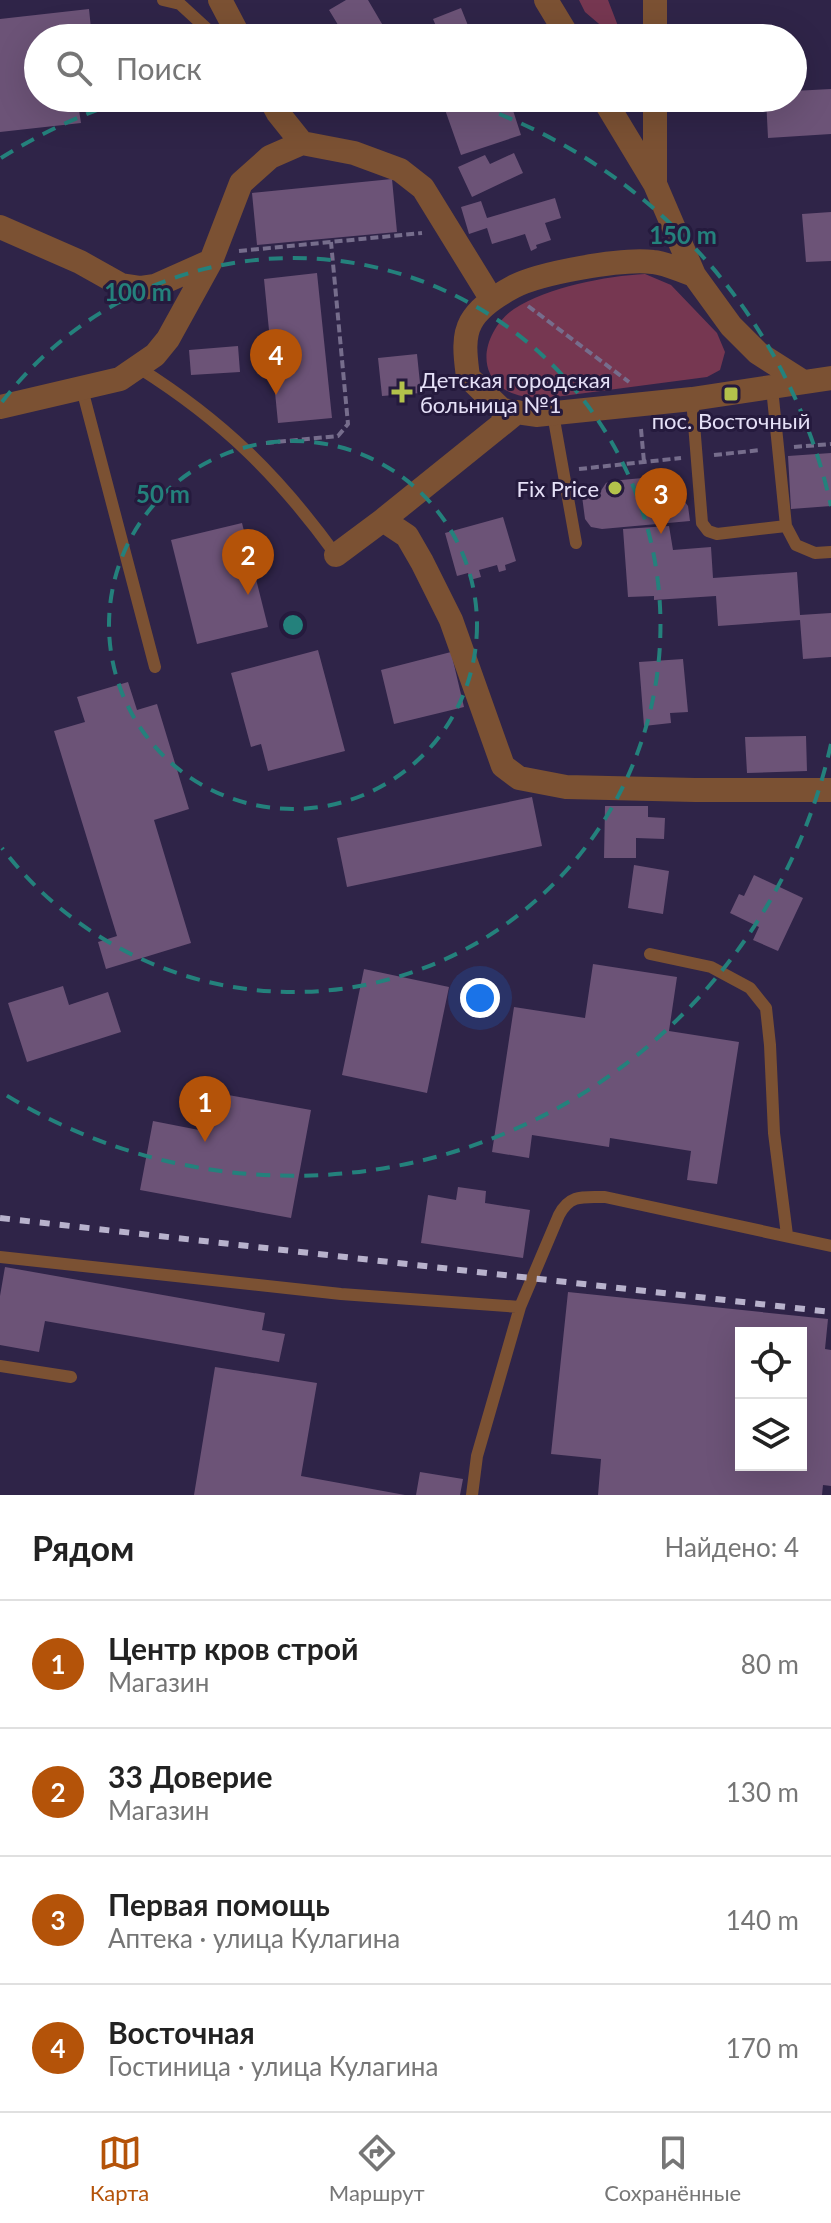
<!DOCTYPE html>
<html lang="ru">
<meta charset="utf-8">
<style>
:root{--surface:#fff;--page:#f2f2f2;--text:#222;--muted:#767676;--line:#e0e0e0;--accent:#b45309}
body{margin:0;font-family:Lato,sans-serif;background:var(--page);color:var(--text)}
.controls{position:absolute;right:24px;bottom:24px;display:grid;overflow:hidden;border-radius:0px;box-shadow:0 8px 32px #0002}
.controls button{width:72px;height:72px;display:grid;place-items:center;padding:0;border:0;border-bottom:2px solid var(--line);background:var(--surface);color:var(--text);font:40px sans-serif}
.you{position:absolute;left:480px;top:998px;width:28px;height:28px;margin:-20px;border:6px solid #fff;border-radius:50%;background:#1a73e8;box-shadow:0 0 0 12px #1a73e833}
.badge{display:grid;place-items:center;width:52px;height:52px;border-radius:50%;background:var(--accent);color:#fff;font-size:26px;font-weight:700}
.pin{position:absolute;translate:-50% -66px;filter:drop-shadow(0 2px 4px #0008)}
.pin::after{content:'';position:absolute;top:42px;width:28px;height:24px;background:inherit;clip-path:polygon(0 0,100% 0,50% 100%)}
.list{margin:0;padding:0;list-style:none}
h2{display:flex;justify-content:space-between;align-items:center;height:104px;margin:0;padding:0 32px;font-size:34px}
h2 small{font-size:26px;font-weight:400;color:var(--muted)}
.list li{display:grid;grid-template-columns:52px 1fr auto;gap:24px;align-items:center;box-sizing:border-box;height:128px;padding:0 32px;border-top:2px solid var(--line)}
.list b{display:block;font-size:30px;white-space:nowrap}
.list p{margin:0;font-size:26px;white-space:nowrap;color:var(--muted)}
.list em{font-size:26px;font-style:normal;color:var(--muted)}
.icon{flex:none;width:44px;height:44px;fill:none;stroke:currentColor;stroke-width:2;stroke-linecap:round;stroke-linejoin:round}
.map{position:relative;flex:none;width:831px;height:1495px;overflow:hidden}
.search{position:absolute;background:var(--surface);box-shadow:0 8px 32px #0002;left:24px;right:24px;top:24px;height:88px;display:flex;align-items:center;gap:20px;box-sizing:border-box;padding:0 28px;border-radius:44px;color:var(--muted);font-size:30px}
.sheet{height:616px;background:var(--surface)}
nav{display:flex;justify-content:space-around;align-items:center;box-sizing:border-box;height:112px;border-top:2px solid var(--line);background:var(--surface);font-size:22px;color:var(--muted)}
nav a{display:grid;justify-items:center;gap:4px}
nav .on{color:var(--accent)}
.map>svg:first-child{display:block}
.green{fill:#763751}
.building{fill:#6c5377;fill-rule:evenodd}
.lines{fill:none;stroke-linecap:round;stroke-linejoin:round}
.path{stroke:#766d8c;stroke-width:4;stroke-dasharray:8 4;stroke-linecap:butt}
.lane{stroke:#7b5133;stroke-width:12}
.street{stroke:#7b5133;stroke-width:24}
.rail{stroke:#b8b2cc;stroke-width:6;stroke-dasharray:10 10;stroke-linecap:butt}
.ring{fill:none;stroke:#24817c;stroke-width:4;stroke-dasharray:14 10}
.poi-dot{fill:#b3c24b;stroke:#251a3d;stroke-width:3}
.labels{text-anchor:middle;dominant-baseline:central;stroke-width:6;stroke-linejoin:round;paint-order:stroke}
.poi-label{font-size:22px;fill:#e5e0f7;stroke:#251a3d;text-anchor:start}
.centre{fill:#24817c;stroke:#251a3d;stroke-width:4}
.ring-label{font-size:24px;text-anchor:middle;font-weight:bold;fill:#24817c;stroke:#251a3d;stroke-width:6;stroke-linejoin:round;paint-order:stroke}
</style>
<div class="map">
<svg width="831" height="1495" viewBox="0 0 831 1495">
<rect width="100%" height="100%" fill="#2f2448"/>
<path class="green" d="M 579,0 L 608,0 L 618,26 L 605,29 L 585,12 Z
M 645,274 L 671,285 L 717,333 L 725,352 L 720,370 L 707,377 L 555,397 C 536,398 517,399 501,387 C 473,365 490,325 514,309 C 548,287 606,276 645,274 Z"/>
<path class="building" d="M 346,0 L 368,0 L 385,29 L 370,38 L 346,38 L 329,10 Z
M 461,8 L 473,38 L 441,38 L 433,19 Z
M 89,9 L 92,38 L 38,38 L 38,98 L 99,98 L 100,101 L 78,104 L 81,123 L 0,132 L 0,19 Z
M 185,24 L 188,38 L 162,38 L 161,28 Z
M 831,89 L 831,134 L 768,138 L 766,98 L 793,98 L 793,91 Z
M 461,98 L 509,98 L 521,135 L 461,155 L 443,104 Z
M 514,153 L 523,173 L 472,197 L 458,167 L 485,155 L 490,164 Z
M 392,179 L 397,232 L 257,245 L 252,193 Z
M 555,198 L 561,218 L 545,223 L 551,240 L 536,245 L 537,248 L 531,251 L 525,234 L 492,244 L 487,228 L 469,234 L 461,207 L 481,201 L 487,218 Z
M 831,212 L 831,261 L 806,262 L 802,214 Z
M 317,273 L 332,418 L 278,423 L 264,279 Z
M 238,346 L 240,372 L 191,375 L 189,350 Z
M 417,354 L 421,393 L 382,396 L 378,358 Z
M 831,453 L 831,506 L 791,509 L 788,456 Z
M 653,477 L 654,488 L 679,494 L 688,506 L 690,521 L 602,529 L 591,527 L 585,519 L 582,496 L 598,495 L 606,483 L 611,481 Z
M 503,517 L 516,561 L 505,565 L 506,570 L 499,572 L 497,565 L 479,570 L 481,577 L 470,580 L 468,573 L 457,576 L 445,533 Z
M 242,523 L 268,627 L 197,644 L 171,540 Z
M 669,526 L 673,550 L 711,547 L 713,578 L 797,572 L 800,615 L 831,613 L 831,657 L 803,659 L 800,620 L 718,626 L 716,596 L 654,600 L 654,596 L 628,597 L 623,529 Z
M 318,650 L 345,751 L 268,771 L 261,744 L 251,747 L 231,673 Z
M 451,652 L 464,707 L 394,724 L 381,670 Z
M 683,659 L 688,712 L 670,713 L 671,723 L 644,726 L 639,662 Z
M 128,682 L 137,710 L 157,704 L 189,809 L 154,820 L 191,943 L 106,969 L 98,942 L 117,936 L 54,731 L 85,722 L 77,697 Z
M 806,736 L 807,771 L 747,773 L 745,737 Z
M 532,797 L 542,846 L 347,887 L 337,838 Z
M 605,806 L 648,806 L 648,817 L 665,818 L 664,839 L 636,838 L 636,858 L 604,858 Z
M 634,865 L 669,871 L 663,914 L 628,908 Z
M 754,875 L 803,898 L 778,951 L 753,940 L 759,927 L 730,913 L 739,894 L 744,896 Z
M 593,964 L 677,977 L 669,1031 L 739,1042 L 717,1184 L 687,1180 L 691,1151 L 610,1138 L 609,1147 L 532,1135 L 529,1158 L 492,1152 L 514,1007 L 585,1018 Z
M 364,969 L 449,987 L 427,1093 L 342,1075 Z
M 63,986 L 69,1005 L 108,992 L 121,1032 L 27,1062 L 8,1003 Z
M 206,1091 L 311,1110 L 291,1218 L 140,1190 L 153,1121 L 199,1130 Z
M 458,1187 L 486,1191 L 485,1203 L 530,1210 L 523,1258 L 421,1243 L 428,1195 L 456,1200 Z
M 5,1267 L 265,1313 L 262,1330 L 285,1334 L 279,1362 L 45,1321 L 39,1352 L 0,1345 L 0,1296 Z
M 568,1292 L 828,1319 L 825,1349 L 831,1350 L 831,1486 L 823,1485 L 822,1495 L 598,1495 L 601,1459 L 551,1454 ZM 741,1333 L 801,1333 L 801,1465 L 741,1465 Z
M 215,1367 L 317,1383 L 301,1476 L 405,1495 L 194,1495 Z
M 420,1472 L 463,1479 L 460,1495 L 416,1495 Z"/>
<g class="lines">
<path class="path" d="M 239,251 L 422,233
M 528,306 L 629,382
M 641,429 L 644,462
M 266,443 L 338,436 L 348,424 L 331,242
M 794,447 L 831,444
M 714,455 L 761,450
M 579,469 L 681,458"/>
<path class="lane" d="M 163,0 L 180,4 L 217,38
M 139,368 C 223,421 278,475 336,555
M 772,388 L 786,526 L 796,545 L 815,553 L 831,552
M 82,389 L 155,667
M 692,399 L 702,523 L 708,531 L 717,534 L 786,526
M 553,414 L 576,543
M 650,954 L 711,967 L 750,988 L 766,1008 L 770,1045 L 774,1133 L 787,1235
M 0,1257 L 341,1294 L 520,1307 L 477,1456 L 472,1495
M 520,1307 L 559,1215 C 570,1194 583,1197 605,1197 L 831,1246
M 0,1366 L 71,1377"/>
<path class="street" d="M 220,0 L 240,38
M 546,0 L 569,38
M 655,0 L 655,38
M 270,98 L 278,113 L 302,143 L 354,153 L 400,170 L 423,188 L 492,300
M 603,98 L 655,184 L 694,275 L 731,326 L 758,353 L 802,381
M 655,98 L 655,181
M 0,227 L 80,262 L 121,285 L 141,288 L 155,286 L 211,261
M 694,275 C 681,271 666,263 653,262 C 623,258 539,273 513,287 C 498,295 479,307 471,322 C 462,338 466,360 468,377 L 502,410 L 536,415 L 692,399 L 831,378
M 0,407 L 120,379 L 155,355 L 168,339 L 211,261 L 241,183 L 270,157 L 302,143
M 383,520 L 517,412
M 336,555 L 383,520 L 407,536 L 422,562 L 451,620 L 503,766 L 519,778 L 566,787 L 695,790 L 831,790"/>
<path class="rail" d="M 0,1218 L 831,1312"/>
</g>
<g class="ring">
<circle cx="293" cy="625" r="184"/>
<path d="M2 402A367 367 0 1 1 2 848"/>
<path d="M831 744A551 551 0 0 1 1 1092M1 158A551 551 0 0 1 132 98M454 98A551 551 0 0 1 831 506"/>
</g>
<g class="poi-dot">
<path d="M398 380h8v8h8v8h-8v8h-8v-8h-8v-8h8z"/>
<rect x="723" y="386" width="16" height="16" rx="4"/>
<circle cx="615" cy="488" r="8"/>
</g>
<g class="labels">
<g class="poi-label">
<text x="420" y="379">Детская городская<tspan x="420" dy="25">больница №1</tspan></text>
<text x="731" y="420" text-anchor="middle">пос. Восточный</text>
<text x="599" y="488" text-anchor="end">Fix Price</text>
</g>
</g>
<circle cx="293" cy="625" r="12" class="centre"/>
<g class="ring-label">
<text x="683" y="244">150 m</text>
<text x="138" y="301">100 m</text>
<text x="163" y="503">50 m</text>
</g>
</svg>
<div class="controls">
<button><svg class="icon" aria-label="locate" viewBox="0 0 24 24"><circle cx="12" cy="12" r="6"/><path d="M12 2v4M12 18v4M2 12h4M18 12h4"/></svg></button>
<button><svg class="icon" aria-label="layers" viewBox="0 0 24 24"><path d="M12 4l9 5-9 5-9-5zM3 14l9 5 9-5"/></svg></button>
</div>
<div class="you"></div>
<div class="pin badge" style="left:205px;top:1142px">1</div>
<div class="pin badge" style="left:248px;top:595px">2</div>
<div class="pin badge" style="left:661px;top:534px">3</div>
<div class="pin badge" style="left:276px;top:395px">4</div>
<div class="search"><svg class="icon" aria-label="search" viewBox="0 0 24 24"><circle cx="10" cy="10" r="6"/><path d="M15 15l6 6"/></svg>Поиск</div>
</div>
<section class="sheet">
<h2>Рядом<small>Найдено: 4</small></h2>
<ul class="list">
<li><span class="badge">1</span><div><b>Центр кров строй</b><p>Магазин</p></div><em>80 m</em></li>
<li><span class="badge">2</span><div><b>33 Доверие</b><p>Магазин</p></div><em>130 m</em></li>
<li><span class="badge">3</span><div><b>Первая помощь</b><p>Аптека · улица Кулагина</p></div><em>140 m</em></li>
<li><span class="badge">4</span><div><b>Восточная</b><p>Гостиница · улица Кулагина</p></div><em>170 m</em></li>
</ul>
</section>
<nav>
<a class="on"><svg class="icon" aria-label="map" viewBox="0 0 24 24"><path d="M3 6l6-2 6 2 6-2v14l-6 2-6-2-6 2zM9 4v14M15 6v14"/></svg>Карта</a>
<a><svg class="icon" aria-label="directions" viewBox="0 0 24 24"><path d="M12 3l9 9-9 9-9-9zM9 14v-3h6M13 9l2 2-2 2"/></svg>Маршрут</a>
<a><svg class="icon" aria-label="saved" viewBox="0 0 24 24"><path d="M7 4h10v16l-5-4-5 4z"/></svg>Сохранённые</a>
</nav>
